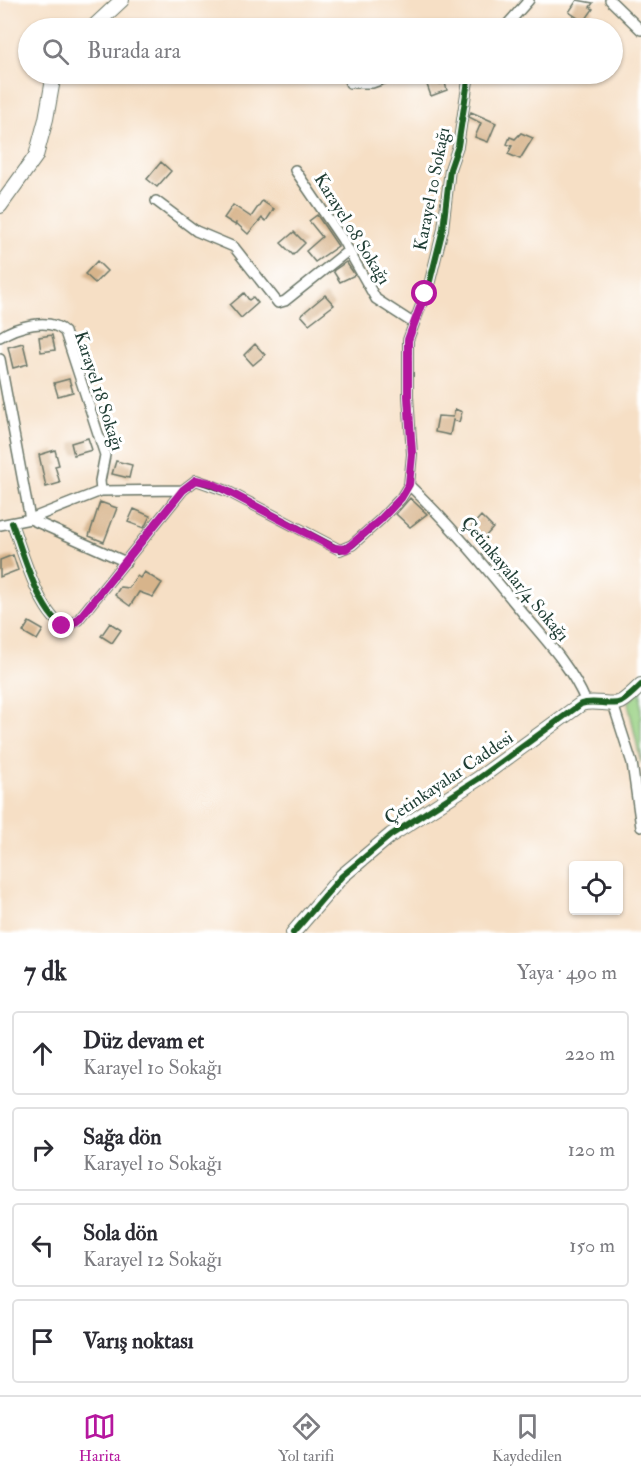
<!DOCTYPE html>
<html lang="tr">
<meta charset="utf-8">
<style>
:root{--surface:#fff;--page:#f7f7f7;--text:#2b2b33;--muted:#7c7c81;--line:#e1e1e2;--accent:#b5179e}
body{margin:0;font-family:"IM FELL Double Pica",serif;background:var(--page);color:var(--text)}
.controls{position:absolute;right:18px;bottom:18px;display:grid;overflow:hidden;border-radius:6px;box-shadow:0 2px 4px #0004}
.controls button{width:54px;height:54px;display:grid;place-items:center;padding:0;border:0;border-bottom:2px solid var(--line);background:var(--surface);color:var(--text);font:30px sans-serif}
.stop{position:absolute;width:18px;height:18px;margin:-14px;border:4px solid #b5179e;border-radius:50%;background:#fff}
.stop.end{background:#b5179e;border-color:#fff;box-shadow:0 2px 6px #0008}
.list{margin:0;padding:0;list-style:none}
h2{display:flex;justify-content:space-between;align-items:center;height:78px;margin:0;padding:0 24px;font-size:26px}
h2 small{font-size:20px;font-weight:400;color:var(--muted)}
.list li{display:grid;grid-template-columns:39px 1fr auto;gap:18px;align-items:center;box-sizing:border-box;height:84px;margin:0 12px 12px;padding:0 12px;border:2px solid var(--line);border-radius:6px}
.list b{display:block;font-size:22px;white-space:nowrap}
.list p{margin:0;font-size:20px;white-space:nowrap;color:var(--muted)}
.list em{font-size:20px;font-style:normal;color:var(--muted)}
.icon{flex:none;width:33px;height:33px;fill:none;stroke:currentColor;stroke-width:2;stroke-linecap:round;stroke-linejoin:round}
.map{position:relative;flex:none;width:641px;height:933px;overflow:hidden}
.search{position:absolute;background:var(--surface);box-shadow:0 2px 4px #0004;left:18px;right:18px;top:18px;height:66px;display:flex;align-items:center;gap:15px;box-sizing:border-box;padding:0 21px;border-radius:33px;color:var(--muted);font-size:22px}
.sheet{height:462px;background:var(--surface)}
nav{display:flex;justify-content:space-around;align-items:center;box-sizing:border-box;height:84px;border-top:2px solid var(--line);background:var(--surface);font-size:16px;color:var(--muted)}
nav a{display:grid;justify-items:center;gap:3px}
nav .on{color:var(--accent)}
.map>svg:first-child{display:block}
.green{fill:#9ad184;stroke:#5c875c;stroke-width:1.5}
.building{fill:#d7b48b}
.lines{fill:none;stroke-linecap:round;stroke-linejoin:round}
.street-casing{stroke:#6a7667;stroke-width:12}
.secondary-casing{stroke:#6a7667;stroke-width:16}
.street{stroke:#fff;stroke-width:9}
.secondary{stroke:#fff;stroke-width:14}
.cycleway-casing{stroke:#fff;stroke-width:10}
.cycleway{stroke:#1b5e20;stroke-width:6}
.route{stroke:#b5179e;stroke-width:8}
.labels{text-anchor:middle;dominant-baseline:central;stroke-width:6;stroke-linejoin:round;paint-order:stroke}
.street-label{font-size:18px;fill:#1f3d34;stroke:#fff}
</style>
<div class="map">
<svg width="641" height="933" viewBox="0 0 641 933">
<rect width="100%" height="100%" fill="#fff"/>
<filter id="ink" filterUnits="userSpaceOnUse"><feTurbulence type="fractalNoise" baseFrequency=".0167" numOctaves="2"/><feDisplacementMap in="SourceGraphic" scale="12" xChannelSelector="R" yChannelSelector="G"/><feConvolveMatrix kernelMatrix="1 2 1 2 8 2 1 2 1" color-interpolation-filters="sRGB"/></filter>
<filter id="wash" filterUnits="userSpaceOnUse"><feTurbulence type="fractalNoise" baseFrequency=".008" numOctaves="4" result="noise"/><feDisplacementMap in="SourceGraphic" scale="24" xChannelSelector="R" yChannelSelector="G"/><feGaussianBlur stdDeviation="1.35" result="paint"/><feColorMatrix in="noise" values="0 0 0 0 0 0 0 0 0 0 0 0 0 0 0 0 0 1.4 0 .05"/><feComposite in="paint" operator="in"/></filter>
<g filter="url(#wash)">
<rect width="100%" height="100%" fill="#f6dfc5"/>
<path class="green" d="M 641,690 L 641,763 L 628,702 Z"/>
<g id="blocks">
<path class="building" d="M 577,0 L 593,3 L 590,7 L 593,9 L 584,22 L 569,12 Z
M 438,78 L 440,84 L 445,83 L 447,90 L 431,96 L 426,82 Z
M 471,112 L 496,123 L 488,142 L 475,137 L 481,123 L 469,117 Z
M 521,133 L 533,138 L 520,159 L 508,154 L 512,146 L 507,144 L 510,137 L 515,139 Z
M 161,162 L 171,171 L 157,187 L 147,179 Z
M 262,201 L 274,209 L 266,221 L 262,218 L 248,234 L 236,223 L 235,225 L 224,218 L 233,205 L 251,217 Z
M 317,215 L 338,246 L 315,262 L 306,251 L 322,237 L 309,221 Z
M 294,232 L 305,243 L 293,255 L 281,243 Z
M 97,261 L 107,271 L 95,283 L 85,274 Z
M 346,262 L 355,275 L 340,282 L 333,271 Z
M 244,293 L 249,300 L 253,297 L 258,303 L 241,318 L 230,305 Z
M 325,295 L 334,305 L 309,324 L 301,315 Z
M 52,335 L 55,350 L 41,352 L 39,337 Z
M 23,343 L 28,364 L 13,368 L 8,347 Z
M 255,344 L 265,355 L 253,365 L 244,355 Z
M 69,379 L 73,392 L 58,396 L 54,383 Z
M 455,409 L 462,412 L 459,422 L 453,420 L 450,435 L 435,432 L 438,416 L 453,417 Z
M 88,438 L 92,450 L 74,455 L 71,443 Z
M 55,450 L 59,465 L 55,466 L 60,483 L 46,487 L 39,455 Z
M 116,461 L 132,465 L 129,478 L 112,474 Z
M 410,498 L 427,514 L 410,527 L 396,514 Z
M 100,502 L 117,508 L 104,542 L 89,536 Z
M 134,509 L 150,516 L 144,528 L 128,522 Z
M 481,516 L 493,528 L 482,540 L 472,526 Z
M 13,555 L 18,570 L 0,577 L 0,560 Z
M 144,572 L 162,583 L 153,597 L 139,592 L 130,606 L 115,595 L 120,587 L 129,588 L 137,576 L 140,578 Z
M 29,622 L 43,630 L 37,640 L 23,632 Z
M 110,623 L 121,630 L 112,643 L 101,636 Z"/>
</g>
</g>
<g filter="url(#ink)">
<use href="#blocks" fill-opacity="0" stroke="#6a7667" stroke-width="1.5"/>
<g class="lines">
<g class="street-casing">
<path id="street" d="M 610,0 L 641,30
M 504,28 L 529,0
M 350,83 L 372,83 L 397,74
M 295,170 L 342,239 L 376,299 L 413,323
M 156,201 L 196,231 L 234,247 L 278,303 L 285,301 L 349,250
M 0,337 C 16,327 49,316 65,332 L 105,455 L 100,481 L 101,491
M 0,359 L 30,519
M 409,485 C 450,524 486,568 522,612 C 546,640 572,668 586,702
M 30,519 L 126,562
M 12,523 C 21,547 41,621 67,627 L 78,620 L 183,490 L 196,480 L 227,491 L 340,550 L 352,545 L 380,520 L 401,498 L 409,485 L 412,454 L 408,396 L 408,340 L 430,281 L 443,229 L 450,169 L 458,146 L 469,74
M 0,525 L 30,519 L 101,491 L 183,490
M 613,704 L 632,763 L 641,827"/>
</g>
<g class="secondary-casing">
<path id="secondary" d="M 92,28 L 122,0
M 0,206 L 36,156 L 46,119 L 54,74
M 293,933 L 342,876 L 391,835 L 478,779 L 581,704 C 595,699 611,707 621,702 C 628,698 635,691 641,685"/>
</g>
<use href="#street" class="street"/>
<use href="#secondary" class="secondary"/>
<g class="cycleway-casing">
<path id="cycleway" d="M 12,523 C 21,547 41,621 67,627 L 78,620 L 183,490 L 196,480 L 227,491 L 340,550 L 352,545 L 380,520 L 401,498 L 409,485 L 412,454 L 408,396 L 408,340 L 430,281 L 443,229 L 450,169 L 458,146 L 469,74
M 293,933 L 342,876 L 391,835 L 478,779 L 581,704 C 595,699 611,707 621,702 C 628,698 635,691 641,685"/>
</g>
<use href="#cycleway" class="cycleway"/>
</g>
</g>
<g class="lines" filter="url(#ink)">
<path class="route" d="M 62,626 L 72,625 L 78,620 L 183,490 L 196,480 L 211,483 L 227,491 L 334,548 L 346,549 L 380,520 L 401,498 L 409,484 L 412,454 L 408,396 L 408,340 L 425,294"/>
</g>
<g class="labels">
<g class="street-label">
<text transform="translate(432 189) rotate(-79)">Karayel 10 Sokağı</text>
<text transform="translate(352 229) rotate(58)">Karayel 08 Sokağı</text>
<text transform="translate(99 391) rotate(72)">Karayel 18 Sokağı</text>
<text transform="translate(515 579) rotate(50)">Çetinkayalar/4 Sokağı</text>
<text transform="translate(449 778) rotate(-34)">Çetinkayalar Caddesi</text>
</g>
</g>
</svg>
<div class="controls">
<button><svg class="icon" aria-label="locate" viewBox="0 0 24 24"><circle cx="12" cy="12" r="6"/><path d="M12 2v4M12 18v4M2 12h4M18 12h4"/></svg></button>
</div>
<div class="stop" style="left:425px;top:294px"></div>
<div class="stop end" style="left:62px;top:626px"></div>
<div class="search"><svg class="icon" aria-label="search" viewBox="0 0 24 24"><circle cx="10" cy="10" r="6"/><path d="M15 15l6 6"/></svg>Burada ara</div>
</div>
<section class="sheet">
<h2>7 dk<small>Yaya · 490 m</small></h2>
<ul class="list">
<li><svg class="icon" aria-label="ahead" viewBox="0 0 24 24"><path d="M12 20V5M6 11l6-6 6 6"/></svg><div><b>Düz devam et</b><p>Karayel 10 Sokağı</p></div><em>220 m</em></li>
<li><svg class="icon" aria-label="right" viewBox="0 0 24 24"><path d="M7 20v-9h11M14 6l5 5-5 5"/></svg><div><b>Sağa dön</b><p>Karayel 10 Sokağı</p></div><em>120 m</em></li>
<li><svg class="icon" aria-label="left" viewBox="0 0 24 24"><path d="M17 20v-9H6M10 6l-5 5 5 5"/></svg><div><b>Sola dön</b><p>Karayel 12 Sokağı</p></div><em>150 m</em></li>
<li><svg class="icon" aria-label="arrive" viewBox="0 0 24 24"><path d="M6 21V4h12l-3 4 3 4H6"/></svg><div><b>Varış noktası</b></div></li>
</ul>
</section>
<nav>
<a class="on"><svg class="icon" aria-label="map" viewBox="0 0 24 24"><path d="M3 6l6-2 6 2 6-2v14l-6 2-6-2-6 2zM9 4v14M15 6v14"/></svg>Harita</a>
<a><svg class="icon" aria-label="directions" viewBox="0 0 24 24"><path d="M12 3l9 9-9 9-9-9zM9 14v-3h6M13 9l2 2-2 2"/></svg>Yol tarifi</a>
<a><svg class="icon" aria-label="saved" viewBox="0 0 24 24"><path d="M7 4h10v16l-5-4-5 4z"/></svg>Kaydedilen</a>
</nav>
